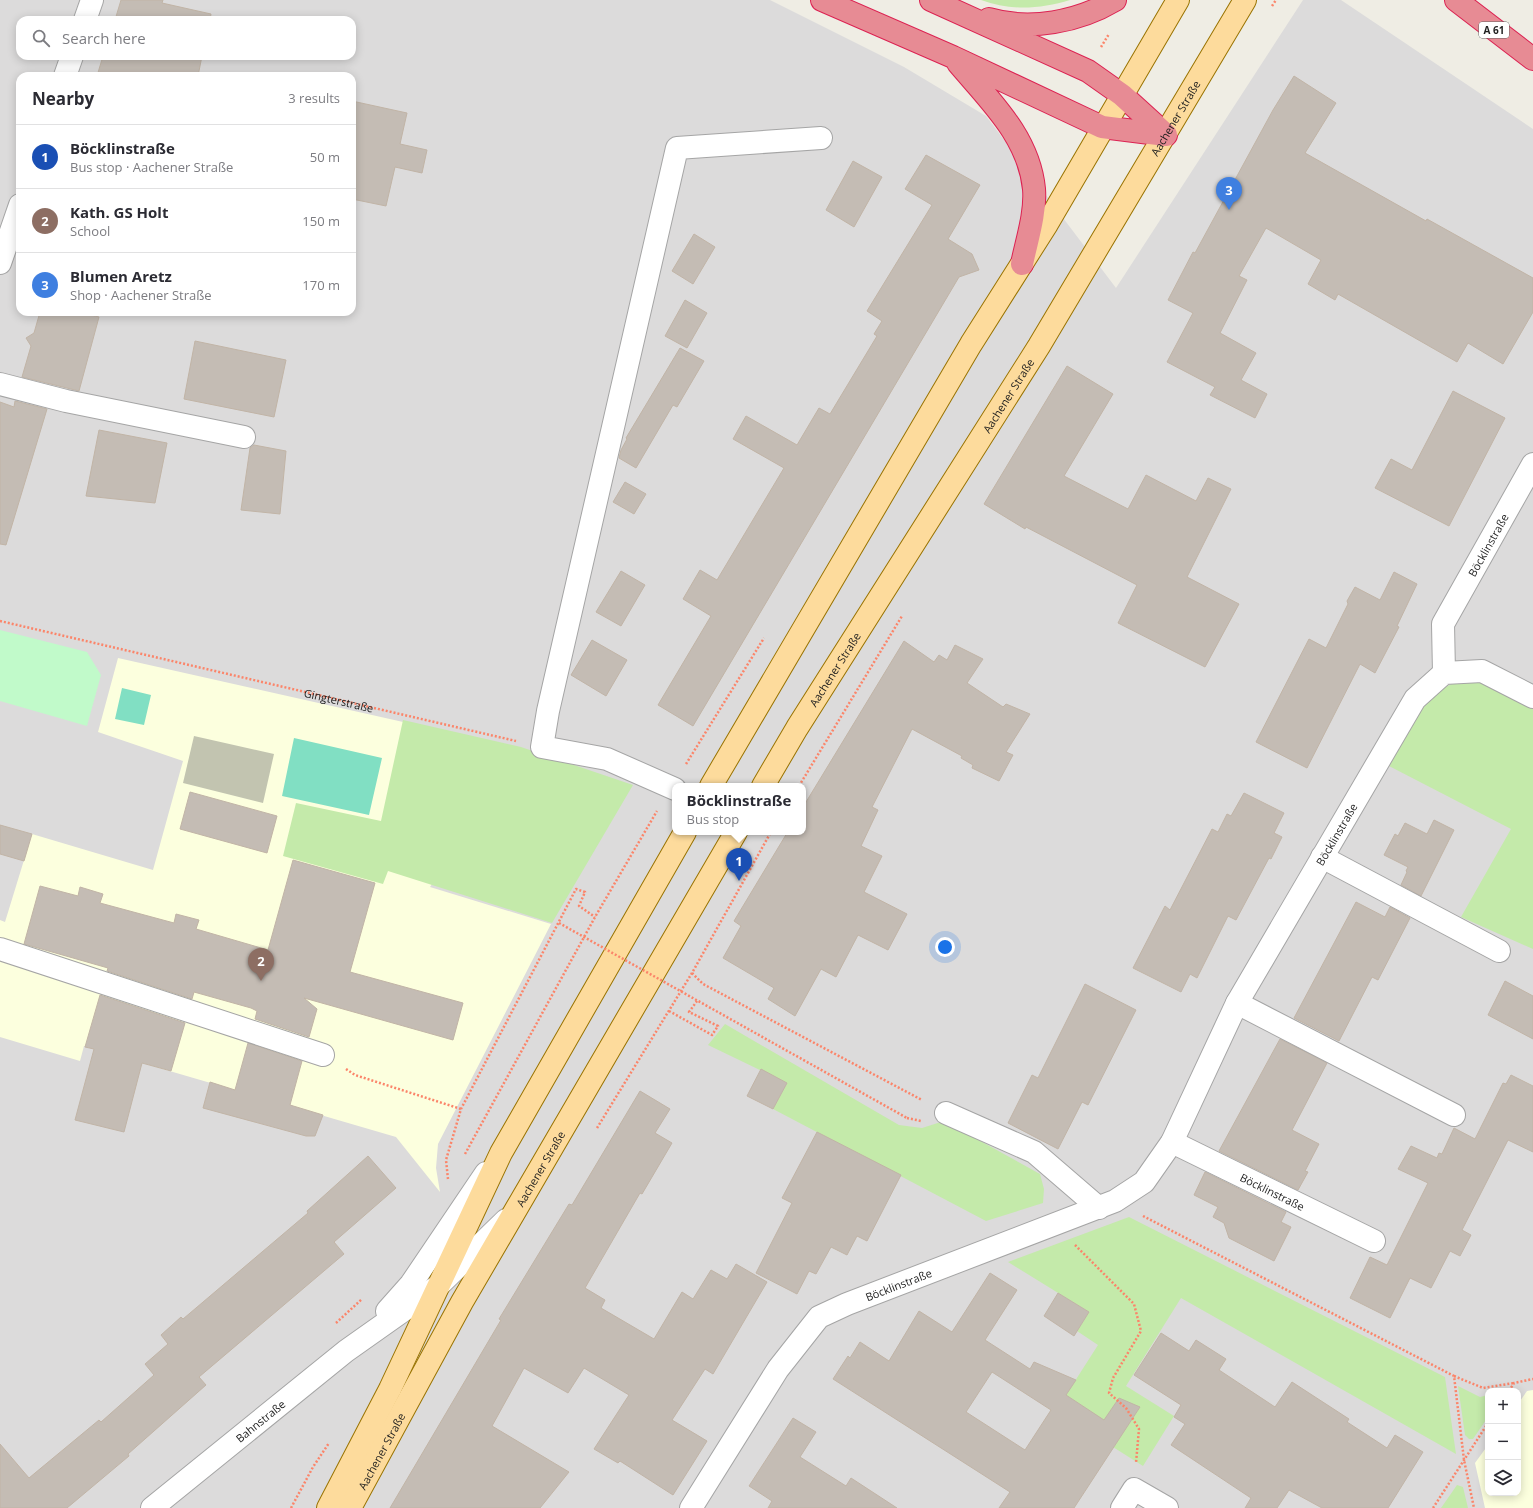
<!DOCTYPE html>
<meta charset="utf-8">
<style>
:root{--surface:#fff;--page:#f7f7f7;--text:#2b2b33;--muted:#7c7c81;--line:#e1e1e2;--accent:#7c3aed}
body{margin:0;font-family:"Open Sans",sans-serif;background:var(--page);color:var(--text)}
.controls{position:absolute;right:12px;bottom:12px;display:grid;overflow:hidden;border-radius:8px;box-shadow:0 2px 10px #0003}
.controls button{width:36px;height:36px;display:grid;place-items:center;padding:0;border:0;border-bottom:1px solid var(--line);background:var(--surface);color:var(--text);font:20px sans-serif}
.you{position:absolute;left:945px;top:947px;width:14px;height:14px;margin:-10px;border:3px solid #fff;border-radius:50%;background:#1a73e8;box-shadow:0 0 0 6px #1a73e833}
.badge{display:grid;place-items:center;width:26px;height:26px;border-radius:50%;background:var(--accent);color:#fff;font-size:13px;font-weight:700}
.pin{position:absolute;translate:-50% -33px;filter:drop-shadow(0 1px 2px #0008)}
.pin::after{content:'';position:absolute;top:21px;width:14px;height:12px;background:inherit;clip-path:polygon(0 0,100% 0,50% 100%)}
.popup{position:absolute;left:672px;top:783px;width:134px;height:52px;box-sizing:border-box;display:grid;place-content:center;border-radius:8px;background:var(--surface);filter:drop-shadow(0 1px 3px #0005);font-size:13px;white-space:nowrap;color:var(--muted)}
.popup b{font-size:15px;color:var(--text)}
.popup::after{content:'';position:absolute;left:50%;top:100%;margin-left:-8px;border:8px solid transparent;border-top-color:var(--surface)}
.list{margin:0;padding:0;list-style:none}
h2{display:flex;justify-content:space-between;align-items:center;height:52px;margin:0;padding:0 16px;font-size:17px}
h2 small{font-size:13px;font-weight:400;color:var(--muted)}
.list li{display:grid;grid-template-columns:26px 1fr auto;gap:12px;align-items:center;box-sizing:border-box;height:64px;padding:0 16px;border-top:1px solid var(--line)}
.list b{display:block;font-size:15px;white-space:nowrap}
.list p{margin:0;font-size:13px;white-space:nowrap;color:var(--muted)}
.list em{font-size:13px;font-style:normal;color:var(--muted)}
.icon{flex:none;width:22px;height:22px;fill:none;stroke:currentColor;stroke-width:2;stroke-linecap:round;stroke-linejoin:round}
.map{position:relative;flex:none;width:1533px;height:1508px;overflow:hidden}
.search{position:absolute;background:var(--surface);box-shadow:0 2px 10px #0003;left:16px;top:16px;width:340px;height:44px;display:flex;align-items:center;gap:10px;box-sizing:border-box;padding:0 14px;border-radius:12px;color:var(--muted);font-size:15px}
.panel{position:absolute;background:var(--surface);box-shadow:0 2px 10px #0003;left:16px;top:72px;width:340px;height:244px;border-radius:12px}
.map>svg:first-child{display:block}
.residential{fill:#dcdbdb;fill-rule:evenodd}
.education{fill:#fcffde}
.construction{fill:#c2c4b0}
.grass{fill:#c4eaaa}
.park{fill:#c1faca}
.pitch{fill:#81dfc3}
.building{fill:#c4bcb4;stroke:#c1b4a6;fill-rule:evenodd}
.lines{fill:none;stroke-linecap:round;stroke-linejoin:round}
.minor-casing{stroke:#a5a5a5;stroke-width:24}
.major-casing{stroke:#997300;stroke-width:24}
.highway-casing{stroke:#dc2252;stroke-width:24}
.path{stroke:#fb856a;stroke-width:2.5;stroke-dasharray:2 2;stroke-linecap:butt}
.minor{stroke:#fff;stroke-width:22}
.major{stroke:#fddb9c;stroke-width:22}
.highway{stroke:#e78b94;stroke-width:22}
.path-bridge{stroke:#fb856a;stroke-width:2.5;stroke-dasharray:2 2;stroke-linecap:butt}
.labels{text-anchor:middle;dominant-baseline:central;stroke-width:3;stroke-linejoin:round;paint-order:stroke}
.shield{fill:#fff;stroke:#626262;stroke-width:1}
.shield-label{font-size:10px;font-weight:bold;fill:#1e1e1e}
.street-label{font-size:11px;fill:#1e1e1e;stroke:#fff}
</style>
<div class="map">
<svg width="1533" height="1508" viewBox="0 0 1533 1508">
<rect width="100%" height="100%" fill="#efede4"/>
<path class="residential" d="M 0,0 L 770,0 L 904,67 L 986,116 L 1116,288 L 1303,0 L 1341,0 L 1533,129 L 1533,1508 L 0,1508 ZM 20,20 L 352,20 L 352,56 L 20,56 ZM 20,76 L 352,76 L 352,312 L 20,312 ZM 675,786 L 803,786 L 803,832 L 675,832 ZM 1488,1391 L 1518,1391 L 1518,1493 L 1488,1493 Z"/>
<path class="education" d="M 118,658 L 523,749 L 430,887 L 551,924 L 438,1144 L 436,1168 L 440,1192 L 396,1137 L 84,1046 L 80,1061 L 0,1037 L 0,920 L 5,922 L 32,834 L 153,870 L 183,761 L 98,732 Z
M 1533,1390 L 1533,1508 L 1485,1508 L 1475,1463 L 1488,1445 L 1488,1493 L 1518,1493 L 1518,1404 L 1527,1391 Z"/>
<path class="construction" d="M 194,736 L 274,754 L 263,803 L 183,783 Z"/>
<path class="grass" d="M 981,0 L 1070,0 C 1040,9 1011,11 981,0 Z
M 1481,680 L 1533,704 L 1533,949 L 1461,917 L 1511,829 L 1389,766 C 1406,738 1423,692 1457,682 C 1464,680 1473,681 1481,680 Z
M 403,720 L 521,747 L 633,785 L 552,923 L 388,871 L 383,884 L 283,856 L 296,803 L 381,821 Z
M 725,1024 L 899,1125 L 922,1128 L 944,1121 L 1040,1174 L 1044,1189 L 1043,1203 L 986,1221 L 773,1109 L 787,1083 L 708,1045 Z
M 1129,1217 L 1445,1377 L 1456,1454 L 1181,1298 L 1126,1386 L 1174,1416 L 1143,1466 L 1113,1447 L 1066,1395 L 1098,1345 L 1077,1331 L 1089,1312 L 1008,1262 Z
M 1458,1386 L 1480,1397 L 1488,1395 L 1488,1417 L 1473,1439 L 1469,1439 L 1465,1435 Z
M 1457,1485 L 1463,1487 L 1468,1508 L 1441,1508 Z"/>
<path class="park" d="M 0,630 L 87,652 L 101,675 L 87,726 L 0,701 Z"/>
<path class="pitch" d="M 122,688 L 151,695 L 144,725 L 115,719 Z
M 294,738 L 382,758 L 369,815 L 282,796 Z"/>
<path class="building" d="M 121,0 L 163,0 L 162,3 L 211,14 L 210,20 L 115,20 Z
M 103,56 L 202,56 L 198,76 L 97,76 Z
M 1294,76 L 1336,103 L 1305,153 L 1426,221 L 1427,219 L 1533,278 L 1533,312 L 1503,364 L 1468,343 L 1457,362 L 1338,294 L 1335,300 L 1308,284 L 1321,260 L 1266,228 L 1239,276 L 1247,280 L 1220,333 L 1256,353 L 1241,380 L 1267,394 L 1255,418 L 1210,395 L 1215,387 L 1167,362 L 1193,313 L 1168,300 L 1193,252 L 1195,253 L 1273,110 Z
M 352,101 L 407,113 L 400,144 L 427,150 L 422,173 L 395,167 L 386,206 L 352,199 Z
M 926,155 L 980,185 L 948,239 L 972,254 L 979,270 L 959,277 L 693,726 L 658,705 L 711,616 L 683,599 L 700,570 L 717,580 L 784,468 L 733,439 L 746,416 L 797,445 L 819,408 L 830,414 L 877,336 L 874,334 L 882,321 L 867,311 L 932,205 L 905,189 Z
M 853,161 L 882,177 L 854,227 L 826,210 Z
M 694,234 L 715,247 L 693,284 L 672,271 Z
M 685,300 L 707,313 L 687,348 L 665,336 Z
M 40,312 L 79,312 L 99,317 L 79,391 L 22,377 L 31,346 L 26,338 L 34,333 Z
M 195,341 L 286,360 L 274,417 L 184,399 Z
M 680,348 L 704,361 L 677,407 L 673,405 L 636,468 L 619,458 L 621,450 L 627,439 L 626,438 Z
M 1067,366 L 1113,394 L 1064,476 L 1128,509 L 1146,475 L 1196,501 L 1208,478 L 1231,489 L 1187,577 L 1239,604 L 1205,667 L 1118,623 L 1137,585 L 1026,527 L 1025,529 L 984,504 Z
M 1453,391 L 1505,418 L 1449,526 L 1375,488 L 1391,459 L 1412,470 Z
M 15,401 L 47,409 L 6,545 L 0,544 L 0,402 L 14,407 Z
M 99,430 L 167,443 L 155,503 L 86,496 Z
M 254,445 L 286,451 L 280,514 L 241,510 L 250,448 Z
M 625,482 L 646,494 L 634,514 L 613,502 Z
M 621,571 L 645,585 L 621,626 L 596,612 Z
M 1394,572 L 1417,584 L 1397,626 L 1399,627 L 1375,673 L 1360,664 L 1307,768 L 1256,742 L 1309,639 L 1326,648 L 1348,604 L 1347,601 L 1355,587 L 1380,600 Z
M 592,640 L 627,660 L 606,696 L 571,675 Z
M 904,641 L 934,662 L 939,655 L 947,660 L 955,645 L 983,659 L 967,683 L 1003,707 L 1006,704 L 1030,714 L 1006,752 L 1013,755 L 999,781 L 972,768 L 973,765 L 961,758 L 962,756 L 912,729 L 872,807 L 878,810 L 861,846 L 882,856 L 864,892 L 907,914 L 888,950 L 858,935 L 836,977 L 821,969 L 795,1016 L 768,999 L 774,988 L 723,958 L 741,926 L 734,921 L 787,833 L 803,832 L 803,807 Z
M 190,792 L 277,816 L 267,853 L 180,829 Z
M 1244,793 L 1284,813 L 1274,833 L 1282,837 L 1271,859 L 1269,858 L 1236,920 L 1228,916 L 1197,978 L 1190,974 L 1181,992 L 1133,968 L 1165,906 L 1170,910 L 1212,829 L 1218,832 L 1227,814 L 1231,816 Z
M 1434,820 L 1454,830 L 1421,896 L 1401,885 L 1407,872 L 1406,871 L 1408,867 L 1384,855 L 1395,834 L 1398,836 L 1405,823 L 1427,834 Z
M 0,825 L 32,834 L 24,861 L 0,854 Z
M 293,860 L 375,883 L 350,972 L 463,1003 L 453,1040 L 304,998 L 317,1009 L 309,1037 L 255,1019 L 257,1011 L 251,1008 L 194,992 L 192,999 L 107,971 L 108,968 L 24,944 L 40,886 L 78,896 L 80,887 L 103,894 L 100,903 L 174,923 L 176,914 L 199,920 L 196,929 L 268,950 Z
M 1356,902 L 1385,917 L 1390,907 L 1410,918 L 1378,980 L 1372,977 L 1339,1041 L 1294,1018 Z
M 1505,981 L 1533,996 L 1533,1039 L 1488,1015 Z
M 1085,984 L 1136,1010 L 1088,1105 L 1082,1102 L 1058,1149 L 1008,1123 L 1032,1075 L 1038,1078 Z
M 100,995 L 185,1023 L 171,1071 L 142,1063 L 124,1132 L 75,1120 L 94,1049 L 85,1047 Z
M 1280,1039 L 1327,1063 L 1292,1130 L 1319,1144 L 1305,1171 L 1308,1172 L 1298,1190 L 1219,1151 Z
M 248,1043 L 302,1061 L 290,1105 L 323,1115 L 315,1136 L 306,1136 L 203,1108 L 210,1082 L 235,1090 Z
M 761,1069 L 787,1083 L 773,1109 L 747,1096 Z
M 1511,1075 L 1533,1086 L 1533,1152 L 1508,1140 L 1462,1230 L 1471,1235 L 1460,1256 L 1450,1251 L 1431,1288 L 1410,1278 L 1390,1318 L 1350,1298 L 1370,1257 L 1387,1265 L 1428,1183 L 1398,1169 L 1411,1146 L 1437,1158 L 1439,1153 L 1442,1154 L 1454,1128 L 1475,1139 L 1503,1083 L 1506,1084 Z
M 640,1091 L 670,1109 L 655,1133 L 672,1143 L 642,1194 L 640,1193 L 585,1288 L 605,1300 L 601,1308 L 654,1339 L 682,1292 L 693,1299 L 711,1270 L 727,1279 L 736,1264 L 767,1282 L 713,1374 L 705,1369 L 672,1420 L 707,1441 L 673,1495 L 620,1461 L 618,1463 L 594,1449 L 629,1395 L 584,1368 L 568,1393 L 524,1368 L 492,1426 L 569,1472 L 540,1508 L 390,1508 L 501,1320 L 499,1319 L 569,1204 L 572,1205 Z
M 817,1132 L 901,1175 L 867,1241 L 857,1236 L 847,1255 L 831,1247 L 816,1274 L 809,1271 L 797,1294 L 756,1273 L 792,1203 L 782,1198 Z
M 368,1156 L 396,1188 L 334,1242 L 344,1254 L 199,1377 L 206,1385 L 128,1454 L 129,1456 L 67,1508 L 0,1508 L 0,1444 L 29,1478 L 99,1420 L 101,1422 L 154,1375 L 145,1364 L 168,1344 L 161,1335 L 181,1317 L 183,1319 L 308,1213 L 307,1211 Z
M 1205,1172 L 1286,1212 L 1281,1222 L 1291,1227 L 1274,1261 L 1229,1238 L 1224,1223 L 1213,1217 L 1218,1207 L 1194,1195 Z
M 990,1273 L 1017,1290 L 985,1340 L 1030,1369 L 1034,1362 L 1076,1380 L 1066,1395 L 1104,1420 L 1119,1398 L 1140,1407 L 1074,1508 L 999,1508 L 1010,1492 L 833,1379 L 848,1356 L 850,1358 L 860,1342 L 889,1361 L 919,1311 L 952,1332 ZM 992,1372 L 1051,1410 L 1025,1450 L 966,1412 Z
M 1058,1293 L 1089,1312 L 1074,1336 L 1044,1316 Z
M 1161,1333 L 1189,1351 L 1196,1340 L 1226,1359 L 1219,1370 L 1275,1407 L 1292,1382 L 1349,1419 L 1347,1422 L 1387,1448 L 1395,1435 L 1423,1452 L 1388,1508 L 1322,1508 L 1289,1490 L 1277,1508 L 1245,1508 L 1251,1498 L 1171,1445 L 1185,1424 L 1174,1417 L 1181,1405 L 1134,1375 Z
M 793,1418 L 816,1432 L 800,1457 L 846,1486 L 851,1478 L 897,1508 L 768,1508 L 772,1501 L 749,1486 Z"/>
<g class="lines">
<g class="minor-casing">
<g id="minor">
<path d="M 85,20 L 92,0"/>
<path d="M 65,76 L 72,56"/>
<path d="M 0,263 L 20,205"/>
<path d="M 0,384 L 66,401 L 244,437"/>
<path id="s2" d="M 1444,673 L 1443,624 L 1533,464"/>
<path d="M 675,789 L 607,759 L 542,747 L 548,711 L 677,148 L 821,138"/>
<path d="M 1322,857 L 1499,951"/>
<path d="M 0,949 L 323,1055"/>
<path d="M 1237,1003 L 1454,1115"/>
<path d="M 946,1113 L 1034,1152 L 1099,1208"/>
<path id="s3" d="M 1172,1142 L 1374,1241"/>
<path d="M 387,1311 L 411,1284 L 486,1173"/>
<path id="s4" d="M 152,1508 L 346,1351 L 438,1286 L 506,1220"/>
<path id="s5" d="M 691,1508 L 778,1369 L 819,1317 L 847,1304 L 1115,1201 L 1144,1182 L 1172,1142 L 1237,1003 L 1415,699 L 1444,673 L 1482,671 L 1533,697"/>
<path d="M 1122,1508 L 1134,1489 L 1167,1508"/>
</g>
</g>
<g class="major-casing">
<g id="major">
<path d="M 711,786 L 971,344 L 1047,224 L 1178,0"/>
<path id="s6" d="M 763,786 L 797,728 L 1039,346 L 1245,0"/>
<path d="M 328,1508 L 390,1389 L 501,1153 L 685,832"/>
<path id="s7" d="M 350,1508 L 462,1302 L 736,832"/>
</g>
</g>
<g class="highway-casing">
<path id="highway" d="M 822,0 L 953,57 L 1102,127 L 1166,135
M 931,0 L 1088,71 L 1122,95 L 1166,135
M 1456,0 L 1533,59
M 989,19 C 1030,31 1078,22 1115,0
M 958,63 C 990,101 1029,137 1034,189 C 1036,213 1027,240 1022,264"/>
</g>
<g class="path">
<path d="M 1272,6 L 1276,0"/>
<path d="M 1101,47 L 1109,34"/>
<path id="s1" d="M 0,621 L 516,741"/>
<path d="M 686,764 L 764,638"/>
<path d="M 799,786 L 902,616"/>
<path d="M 692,973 L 703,984 L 922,1100"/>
<path d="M 669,1011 L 712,1035 L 718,1026 L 689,1012 L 697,1001"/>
<path d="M 346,1069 L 355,1075 L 461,1109"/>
<path d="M 907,1118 L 921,1121"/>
<path d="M 597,1128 L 692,973 L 771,832"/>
<path d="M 465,1154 L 595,917 L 657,811"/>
<path d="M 448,1179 L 446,1160 L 461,1109 L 576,889 L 585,892 L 579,906 L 595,917"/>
<path d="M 1143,1216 L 1454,1376 L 1464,1460 L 1474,1508"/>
<path d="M 1075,1245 L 1134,1304 L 1141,1331 L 1113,1378 L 1109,1393 L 1126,1408 L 1139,1429 L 1136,1463"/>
<path d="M 336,1323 L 362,1299"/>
<path d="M 1454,1376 L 1483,1388 L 1514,1383"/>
<path d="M 1509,1391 L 1514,1383 L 1533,1379"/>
<path d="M 291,1508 L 313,1467 L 329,1443"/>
<path d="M 1433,1508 L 1488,1423"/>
</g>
<use href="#minor" class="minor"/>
<use href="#major" class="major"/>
<use href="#highway" class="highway"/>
<path class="path-bridge" d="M 559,923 L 907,1118"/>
</g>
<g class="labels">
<rect class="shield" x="1479" y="22" width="30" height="16" rx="3"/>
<g class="shield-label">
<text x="1494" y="30">A 61</text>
</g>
<g class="street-label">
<text stroke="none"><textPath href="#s6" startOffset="785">Aachener Straße</textPath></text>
<text stroke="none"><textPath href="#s6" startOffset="461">Aachener Straße</textPath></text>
<text stroke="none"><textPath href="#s2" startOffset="140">Böcklinstraße</textPath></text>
<text stroke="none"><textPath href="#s6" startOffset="137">Aachener Straße</textPath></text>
<text stroke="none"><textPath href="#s1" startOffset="348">Gingterstraße</textPath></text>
<text stroke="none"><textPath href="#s5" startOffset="981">Böcklinstraße</textPath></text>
<text stroke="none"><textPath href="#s7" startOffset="389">Aachener Straße</textPath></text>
<text stroke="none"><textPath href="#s3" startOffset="112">Böcklinstraße</textPath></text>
<text stroke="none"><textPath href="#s5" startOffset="316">Böcklinstraße</textPath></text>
<text stroke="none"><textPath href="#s4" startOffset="139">Bahnstraße</textPath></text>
<text stroke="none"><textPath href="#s7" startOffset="65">Aachener Straße</textPath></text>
</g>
</g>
</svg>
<div class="controls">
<button>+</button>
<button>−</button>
<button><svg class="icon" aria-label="layers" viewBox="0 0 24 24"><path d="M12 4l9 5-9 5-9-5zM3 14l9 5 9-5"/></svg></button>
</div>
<div class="you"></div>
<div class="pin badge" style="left:739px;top:881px;background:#1a4fb4">1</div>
<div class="popup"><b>Böcklinstraße</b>Bus stop</div>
<div class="pin badge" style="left:261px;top:981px;background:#8d6e63">2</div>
<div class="pin badge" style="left:1229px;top:210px;background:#3f7fe0">3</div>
<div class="search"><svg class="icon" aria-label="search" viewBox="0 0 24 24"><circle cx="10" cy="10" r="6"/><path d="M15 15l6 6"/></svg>Search here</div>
<section class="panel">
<h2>Nearby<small>3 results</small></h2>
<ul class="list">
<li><span class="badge" style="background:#1a4fb4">1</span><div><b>Böcklinstraße</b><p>Bus stop · Aachener Straße</p></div><em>50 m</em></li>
<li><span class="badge" style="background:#8d6e63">2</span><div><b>Kath. GS Holt</b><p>School</p></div><em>150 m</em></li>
<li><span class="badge" style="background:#3f7fe0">3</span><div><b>Blumen Aretz</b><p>Shop · Aachener Straße</p></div><em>170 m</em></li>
</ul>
</section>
</div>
